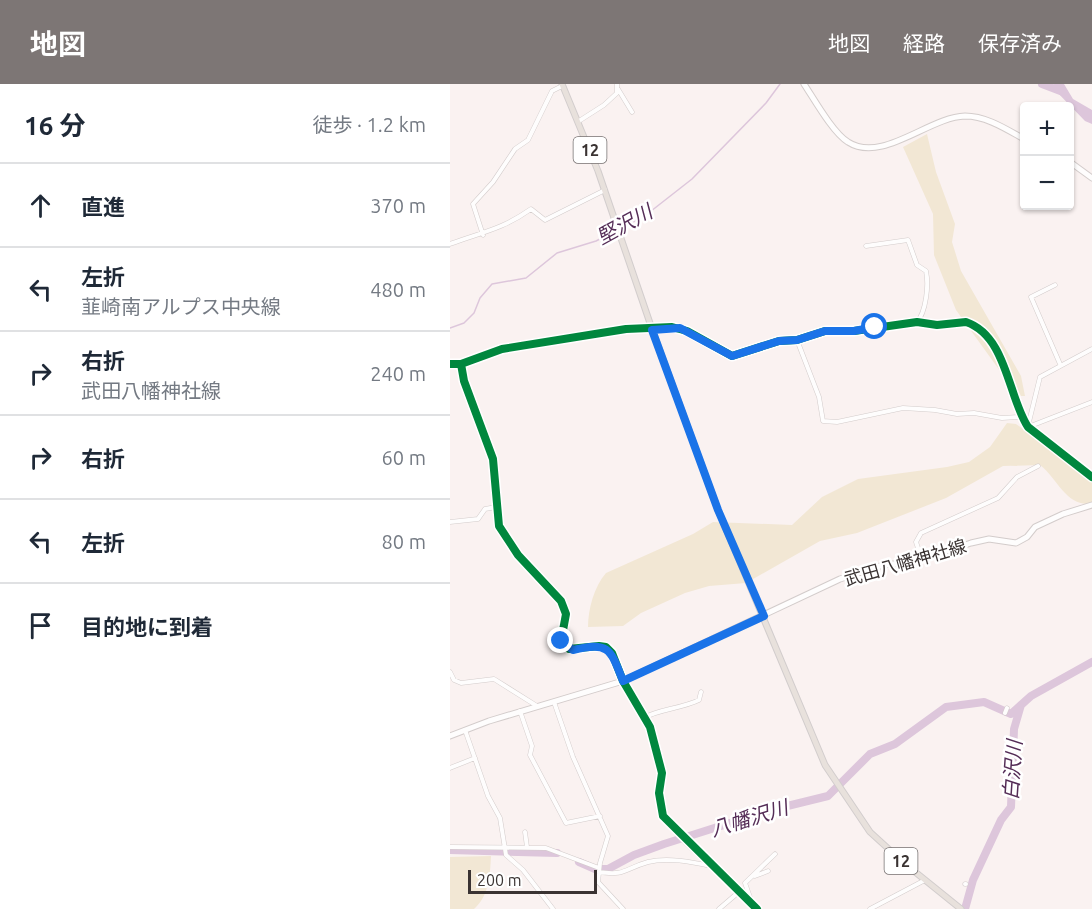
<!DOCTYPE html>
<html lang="ja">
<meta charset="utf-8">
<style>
:root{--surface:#fff;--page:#f6f6f7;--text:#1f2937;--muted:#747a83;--line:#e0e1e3;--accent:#7d7675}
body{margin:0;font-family:Ubuntu,"Noto Sans JP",sans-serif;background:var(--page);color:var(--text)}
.controls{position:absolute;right:18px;top:18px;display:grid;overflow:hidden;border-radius:6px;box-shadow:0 2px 4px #0004}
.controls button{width:54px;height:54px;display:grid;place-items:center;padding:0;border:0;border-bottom:2px solid var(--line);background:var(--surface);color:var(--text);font:30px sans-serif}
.scale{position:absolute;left:18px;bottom:15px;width:129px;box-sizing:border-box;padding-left:6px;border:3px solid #3a3332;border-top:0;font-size:16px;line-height:21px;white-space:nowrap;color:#3a3332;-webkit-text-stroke:4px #fff;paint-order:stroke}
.stop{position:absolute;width:18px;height:18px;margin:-14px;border:4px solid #1a73e8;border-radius:50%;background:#fff}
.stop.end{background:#1a73e8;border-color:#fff;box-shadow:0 2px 6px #0008}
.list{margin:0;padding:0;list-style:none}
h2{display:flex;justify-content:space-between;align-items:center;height:78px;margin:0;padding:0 24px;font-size:26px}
h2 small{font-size:20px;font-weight:400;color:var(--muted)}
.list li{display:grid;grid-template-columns:39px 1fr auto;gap:18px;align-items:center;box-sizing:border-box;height:84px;padding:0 24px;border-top:2px solid var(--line)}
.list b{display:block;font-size:22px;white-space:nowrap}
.list p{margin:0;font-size:20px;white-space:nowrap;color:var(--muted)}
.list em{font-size:20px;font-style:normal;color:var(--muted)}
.icon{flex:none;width:33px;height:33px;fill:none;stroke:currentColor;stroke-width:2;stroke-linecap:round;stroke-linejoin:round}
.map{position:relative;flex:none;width:642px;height:825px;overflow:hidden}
header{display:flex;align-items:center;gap:36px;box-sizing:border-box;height:84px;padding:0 30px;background:var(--accent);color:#fff}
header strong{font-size:28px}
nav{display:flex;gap:33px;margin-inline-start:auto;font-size:21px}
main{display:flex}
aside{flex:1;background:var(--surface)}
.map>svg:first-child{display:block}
.green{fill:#f2e7d4}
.water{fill:#ddc6db}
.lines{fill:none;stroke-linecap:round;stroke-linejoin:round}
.stream{stroke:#ddc6db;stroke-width:1.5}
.river{stroke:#ddc6db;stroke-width:8}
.street-casing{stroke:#d3cccb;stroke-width:5}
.secondary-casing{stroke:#d3cccb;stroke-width:7}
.primary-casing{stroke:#d2cdcd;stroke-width:7}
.street{stroke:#fefdfd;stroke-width:4}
.secondary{stroke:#fefdfd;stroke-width:5}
.primary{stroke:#e8e1dc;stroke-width:5}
.cycleway-casing{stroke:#fff;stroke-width:11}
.cycleway{stroke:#00873e;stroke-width:8}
.route{stroke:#1a73e8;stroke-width:8}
.labels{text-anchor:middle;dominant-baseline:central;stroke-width:5;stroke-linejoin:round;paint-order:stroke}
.shield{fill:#fff;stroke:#757070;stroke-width:1.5}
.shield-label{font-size:16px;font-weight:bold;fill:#3a3332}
.street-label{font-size:18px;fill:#3a3332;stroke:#fff}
.water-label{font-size:20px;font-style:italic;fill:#552d57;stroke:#fff}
</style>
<header>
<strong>地図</strong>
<nav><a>地図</a><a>経路</a><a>保存済み</a></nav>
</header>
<main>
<aside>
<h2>16 分<small>徒歩 · 1.2 km</small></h2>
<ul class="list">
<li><svg class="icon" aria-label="ahead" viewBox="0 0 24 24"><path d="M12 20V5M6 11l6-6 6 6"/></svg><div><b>直進</b></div><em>370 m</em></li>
<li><svg class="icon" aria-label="left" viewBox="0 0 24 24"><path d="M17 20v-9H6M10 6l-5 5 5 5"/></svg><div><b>左折</b><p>韮崎南アルプス中央線</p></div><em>480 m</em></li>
<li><svg class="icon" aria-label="right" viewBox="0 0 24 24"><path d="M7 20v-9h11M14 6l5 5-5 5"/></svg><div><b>右折</b><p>武田八幡神社線</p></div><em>240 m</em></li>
<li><svg class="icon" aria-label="right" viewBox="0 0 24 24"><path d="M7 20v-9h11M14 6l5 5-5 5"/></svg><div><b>右折</b></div><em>60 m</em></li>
<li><svg class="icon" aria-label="left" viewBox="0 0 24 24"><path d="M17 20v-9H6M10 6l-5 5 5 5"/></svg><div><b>左折</b></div><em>80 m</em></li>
<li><svg class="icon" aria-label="arrive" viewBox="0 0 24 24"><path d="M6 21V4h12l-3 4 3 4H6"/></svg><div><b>目的地に到着</b></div></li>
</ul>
</aside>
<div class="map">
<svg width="642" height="825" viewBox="0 0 642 825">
<rect width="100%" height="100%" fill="#faf2f1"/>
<path class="green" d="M 477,50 L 486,88 L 505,140 L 502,158 L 511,187 L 571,292 L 575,312 L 571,312 L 565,300 L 558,298 L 506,226 L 484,171 L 483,130 L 453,63 Z
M 557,339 L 566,340 L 642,393 L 642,420 C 615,422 609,396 590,381 L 553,382 L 496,414 L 407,449 L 370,457 L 296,499 L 259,502 L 235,509 L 191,529 L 173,542 L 138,543 C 138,525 144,503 156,489 L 243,450 L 263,438 L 342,441 L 372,413 L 408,395 L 497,383 L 519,378 L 540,363 Z
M 41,772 C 40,792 39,812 24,825 L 0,825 L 0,773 Z"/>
<path class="water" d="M 604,0 L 614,0 L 623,15 L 642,26 L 642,40 L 635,37 L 605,6 Z"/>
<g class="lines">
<path class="stream" d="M 0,244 L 14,239 L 24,229 L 30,214 L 42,200 L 76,194 L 107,169 L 146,157 L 196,131 L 242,95 L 316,19 L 330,0"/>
<path class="river" d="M 592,0 L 613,8
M 0,766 L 107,769
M 129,778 L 145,785 L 158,785 L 184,771 L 214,760 L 321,726 L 378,712 L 420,670 L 445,660 L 496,623 L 534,618 L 561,630 L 581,612 L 642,578
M 515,825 L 523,796 L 551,736 L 561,723 L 564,645 L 571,621"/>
<g class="street-casing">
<path id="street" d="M 168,5 L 182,28
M 129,37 L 154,21 L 167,9 L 167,0
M 33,151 L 23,120 L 43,98 L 65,65 L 78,56 L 102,7 L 112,2
M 0,160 C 32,148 51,146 81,125 L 95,136 L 155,106
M 416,162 L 458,156 L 467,181 L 476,187 C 479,201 476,228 467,238
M 605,201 L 581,213 L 610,280
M 347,256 L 369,313 L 373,337 L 387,338 L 453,324 L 485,326 L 507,330 L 524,329 L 552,334 L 570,333
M 0,280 L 11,280 L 52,265 L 176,245 L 222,243 L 237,247 L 282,272 L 329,257 L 347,256 L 375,247 L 404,247 L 467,238 L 487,241 L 516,238 C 557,252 558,313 578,343 L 642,393
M 11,280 L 14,297 L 43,375 L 49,442 L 68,471 L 84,487
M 578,342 L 590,293 L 642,265
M 578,343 L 642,318
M 0,438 L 28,435 L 35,425 L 46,423
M 472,476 L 466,458 L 471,449 L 548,414 L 567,393 L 588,382
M 0,588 L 4,596 L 11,599 L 44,595 L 87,622
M 173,597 L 196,633 L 209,676
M 104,618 L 123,673 L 158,752 L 150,779 L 148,798 L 173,825
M 70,627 L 82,662 L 80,671 L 116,739 L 150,732
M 555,629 L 557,624
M 196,633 C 207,626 233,624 249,616 L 251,608
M 15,646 L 38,712 L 50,734 L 56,771 L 73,786 L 103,825
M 0,684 L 25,674
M 75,748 L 77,763
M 0,763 L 96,764 L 149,784
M 148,788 C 177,792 173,785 198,778 C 217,773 242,778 261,782
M 305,792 L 318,787
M 515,800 L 516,800
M 301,816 L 295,799 L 325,770
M 269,825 L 290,807
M 420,825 L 475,796"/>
</g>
<g class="secondary-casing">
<path id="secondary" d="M 354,0 C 364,15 383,49 398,58 C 432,80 479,33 515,32 C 536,32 556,45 574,55
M 620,78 L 642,94
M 84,487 L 111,517 L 116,530 L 111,557 L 123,566 C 159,558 160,564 173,597
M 0,652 L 39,637 L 173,597 L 390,495 L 433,481 L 464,478 L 521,459 L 539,455 L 566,459 L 577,453 L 585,443 L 613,430 L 642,421
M 209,676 C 214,693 206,709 211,726 C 217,748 289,802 307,825"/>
</g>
<g class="primary-casing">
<path id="primary" d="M 112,0 L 148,87 L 202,245 L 268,426 L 375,681 L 420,748 L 454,779 L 511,825"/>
</g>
<use href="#street" class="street"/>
<use href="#secondary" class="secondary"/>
<use href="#primary" class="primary"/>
<g class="cycleway-casing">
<path id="cycleway" d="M 0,280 L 11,280 L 52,265 L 176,245 L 222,243 L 237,247 L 282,272 L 329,257 L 347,256 L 375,247 L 404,247 L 467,238 L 487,241 L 516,238 C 557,252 558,313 578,343 L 642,393
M 11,280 L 14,297 L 43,375 L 49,442 L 68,471 L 111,517 L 116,530 L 111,557 L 119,565 L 149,562 L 156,563 L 162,569 L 173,597 L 200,643 L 212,689 L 209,709 L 213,732 L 307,825"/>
</g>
<use href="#cycleway" class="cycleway"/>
</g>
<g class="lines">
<path class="route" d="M 111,557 L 123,566 C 159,558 160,564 173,597 L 314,532 L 268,426 L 202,246 L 230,244 L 282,272 L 329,257 L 347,256 L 375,247 L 404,247 L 425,243"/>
</g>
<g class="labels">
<g class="shield">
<rect x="123.5" y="53" width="33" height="26" rx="4.5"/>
<rect x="434.5" y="764" width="33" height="26" rx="4.5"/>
</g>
<g class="shield-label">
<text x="140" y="66">12</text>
<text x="451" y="777">12</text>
</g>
<g class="street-label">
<text transform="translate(455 478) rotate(-16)">武田八幡神社線</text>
</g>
<g class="water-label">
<text transform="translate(174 140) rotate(-29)">堅沢川</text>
<text transform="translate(562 686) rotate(-86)">白沢川</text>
<text transform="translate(299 734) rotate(-17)">八幡沢川</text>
</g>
</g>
</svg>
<div class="controls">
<button>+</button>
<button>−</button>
</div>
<div class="scale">200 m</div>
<div class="stop" style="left:425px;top:243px"></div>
<div class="stop end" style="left:111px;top:557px"></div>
</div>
</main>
